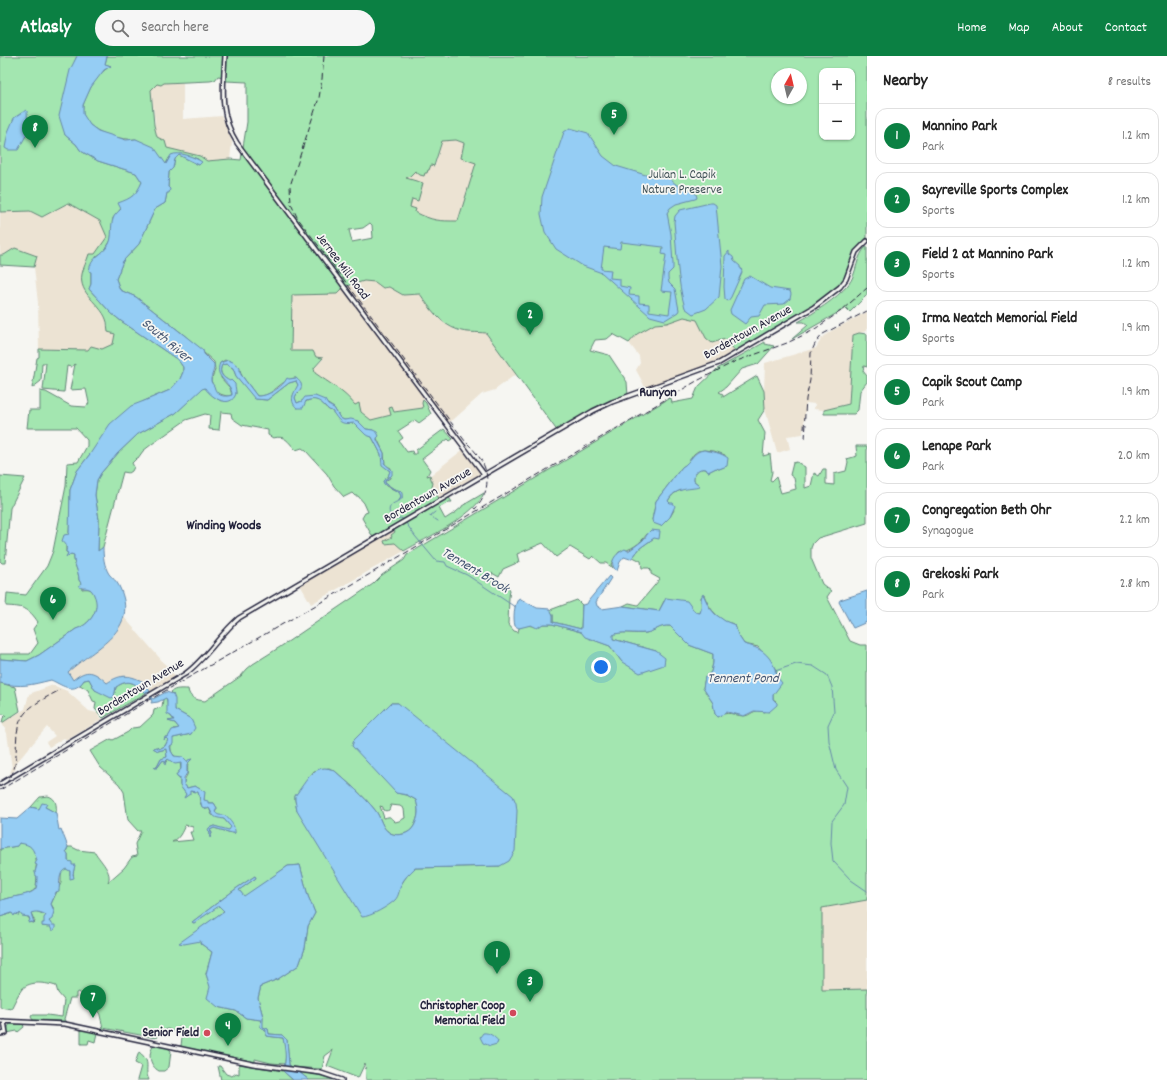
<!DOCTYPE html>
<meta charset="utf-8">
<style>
:root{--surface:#fff;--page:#f6f6f6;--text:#222;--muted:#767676;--line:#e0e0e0;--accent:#0b8043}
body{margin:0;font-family:Dekko,sans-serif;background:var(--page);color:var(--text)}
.controls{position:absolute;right:12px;top:12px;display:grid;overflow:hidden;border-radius:8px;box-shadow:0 1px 3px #0004}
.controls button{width:36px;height:36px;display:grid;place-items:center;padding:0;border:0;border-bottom:1px solid var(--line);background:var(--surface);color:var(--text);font:20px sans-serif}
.compass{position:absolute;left:771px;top:12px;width:36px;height:36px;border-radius:50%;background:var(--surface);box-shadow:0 1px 3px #0004;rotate:8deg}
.you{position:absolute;left:601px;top:611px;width:14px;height:14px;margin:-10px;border:3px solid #fff;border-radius:50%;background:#1a73e8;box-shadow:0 0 0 6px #1a73e833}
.badge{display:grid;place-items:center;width:26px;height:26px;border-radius:50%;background:var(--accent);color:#fff;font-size:13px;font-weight:700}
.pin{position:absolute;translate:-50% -33px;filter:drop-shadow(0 1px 2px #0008)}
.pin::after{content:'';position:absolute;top:21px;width:14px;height:12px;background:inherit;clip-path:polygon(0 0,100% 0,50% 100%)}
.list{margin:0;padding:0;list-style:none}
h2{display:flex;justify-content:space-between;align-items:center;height:52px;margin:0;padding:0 16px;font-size:17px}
h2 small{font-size:13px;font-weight:400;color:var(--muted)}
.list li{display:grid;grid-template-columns:26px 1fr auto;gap:12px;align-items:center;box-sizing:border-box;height:56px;margin:0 8px 8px;padding:0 8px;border:1px solid var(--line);border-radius:12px}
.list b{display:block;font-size:15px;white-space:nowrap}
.list p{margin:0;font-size:13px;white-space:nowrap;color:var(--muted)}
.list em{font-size:13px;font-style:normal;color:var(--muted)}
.icon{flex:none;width:22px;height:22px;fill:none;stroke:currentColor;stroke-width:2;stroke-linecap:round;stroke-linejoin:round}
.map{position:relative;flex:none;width:867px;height:1024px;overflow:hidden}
header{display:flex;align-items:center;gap:24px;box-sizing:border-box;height:56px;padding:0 20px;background:var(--accent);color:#fff}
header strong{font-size:19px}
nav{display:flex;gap:22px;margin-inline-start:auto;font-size:14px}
.search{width:280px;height:36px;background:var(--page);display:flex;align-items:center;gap:10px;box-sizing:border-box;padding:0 14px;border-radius:22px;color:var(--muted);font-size:15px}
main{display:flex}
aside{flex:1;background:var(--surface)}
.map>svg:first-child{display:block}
.built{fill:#ece3d3}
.green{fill:#a3e6b0;stroke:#628476;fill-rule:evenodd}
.water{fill:#95cdf4;stroke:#6789aa;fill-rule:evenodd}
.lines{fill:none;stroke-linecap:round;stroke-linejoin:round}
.stream{stroke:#6789aa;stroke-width:1}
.secondary-casing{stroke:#22223b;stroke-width:6}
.secondary{stroke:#f6f6f2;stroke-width:3}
.rail{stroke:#22223b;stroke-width:1;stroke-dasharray:6 3;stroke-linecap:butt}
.poi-dot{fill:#d1495b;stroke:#f6f6f2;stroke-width:1.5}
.labels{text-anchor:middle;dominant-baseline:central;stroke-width:3.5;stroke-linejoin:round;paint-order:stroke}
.park-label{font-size:13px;fill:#425358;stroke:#f6f6f2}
.street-label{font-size:13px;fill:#22223b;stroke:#f6f6f2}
.poi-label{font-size:13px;font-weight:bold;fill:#22223b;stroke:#f6f6f2;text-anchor:end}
.water-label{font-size:14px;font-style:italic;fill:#445572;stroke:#f6f6f2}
.neighbourhood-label{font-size:14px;font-weight:bold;fill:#22223b;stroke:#f6f6f2}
</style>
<header>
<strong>Atlasly</strong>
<div class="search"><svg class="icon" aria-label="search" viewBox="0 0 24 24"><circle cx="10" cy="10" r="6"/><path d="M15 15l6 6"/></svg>Search here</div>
<nav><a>Home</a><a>Map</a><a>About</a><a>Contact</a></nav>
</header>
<main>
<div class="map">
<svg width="867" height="1024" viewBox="0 0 867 1024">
<rect width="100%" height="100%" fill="#f6f6f2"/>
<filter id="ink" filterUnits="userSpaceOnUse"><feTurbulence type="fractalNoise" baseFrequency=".025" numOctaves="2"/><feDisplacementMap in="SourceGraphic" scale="8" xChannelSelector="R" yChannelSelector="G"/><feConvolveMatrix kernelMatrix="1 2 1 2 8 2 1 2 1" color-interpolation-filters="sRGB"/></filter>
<g filter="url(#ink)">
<path class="built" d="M 164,27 L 183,27 L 183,63 L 222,60 L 232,86 L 230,103 L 207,105 L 200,100 L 166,92 L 157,81 L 154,69 L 155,66 L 151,34 L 157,28 Z
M 456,84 L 465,88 L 477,107 L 459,165 L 391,166 L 393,125 L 415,115 L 420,119 L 425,117 L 431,109 L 435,110 L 442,85 Z
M 68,147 L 100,165 L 107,181 L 82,220 L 84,233 L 89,241 L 97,249 L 106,263 L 108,276 L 115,277 L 113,288 L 102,294 L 91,290 L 88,294 L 39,293 L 38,247 L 34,211 L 37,200 L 15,192 L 4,199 L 0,199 L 0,156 L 30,155 L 43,161 Z
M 359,225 L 375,225 L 383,232 L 389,231 L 403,239 L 420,238 L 437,261 L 447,269 L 458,275 L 486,277 L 516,318 L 495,334 L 482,338 L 453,364 L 446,367 L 427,342 L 423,344 L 422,347 L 423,352 L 394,356 L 392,352 L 391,359 L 371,364 L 361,356 L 349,342 L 315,317 L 314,313 L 323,303 L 291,295 L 292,239 L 337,238 L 344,231 Z
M 867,256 L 867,275 L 853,279 L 849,348 L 824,354 L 814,353 L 815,348 L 806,347 L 803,378 L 787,380 L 790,393 L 777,397 L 765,353 L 764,335 L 765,307 L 816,292 L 822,282 L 831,275 Z
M 684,261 L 697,264 L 725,283 L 737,297 L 724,304 L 646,334 L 642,325 L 636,314 L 640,307 L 639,300 L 629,287 L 637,278 L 655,268 L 667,267 Z
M 465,392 L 484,418 L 437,446 L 428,421 Z
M 393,472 L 395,476 L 392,481 L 384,486 L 385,488 L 395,487 L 404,495 L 311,548 L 299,527 Z
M 124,561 L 177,622 L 152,638 L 146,627 L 117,621 L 107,627 L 99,620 L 73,624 L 67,615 L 115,578 Z
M 53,629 L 67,635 L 89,655 L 97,657 L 102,663 L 67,684 L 64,682 L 49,691 L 46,686 L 55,680 L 47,671 L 17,706 L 15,714 L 10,717 L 12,712 L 7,677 L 2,667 L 25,653 L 29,638 Z
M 867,844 L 867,933 L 822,935 L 822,852 Z"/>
<path class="green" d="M 0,0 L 77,0 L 75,5 L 65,79 L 76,88 L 81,95 L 98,105 L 136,117 L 142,126 L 138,136 L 129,143 L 113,162 L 111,184 L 105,194 L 96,201 L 91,216 L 91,228 L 89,233 L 111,257 L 121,265 L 178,304 L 183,311 L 183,316 L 180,323 L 170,334 L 142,346 L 90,398 L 77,415 L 70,434 L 70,460 L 69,478 L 66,488 L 66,496 L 68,497 L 67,500 L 71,498 L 74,499 C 73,508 79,515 79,524 L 81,527 L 82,533 C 90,532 92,533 95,540 C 101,554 89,569 76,573 L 39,599 L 27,605 L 0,603 L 0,598 L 30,598 L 38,587 L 33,573 L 38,566 C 28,551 23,551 6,550 L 7,537 L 26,539 L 47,510 L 53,495 L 66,430 L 67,407 L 78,406 L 87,390 L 87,384 L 76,372 L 27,372 L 29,354 L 40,354 L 40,335 L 46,336 L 71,350 L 86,351 L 89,347 L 86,333 L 70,334 L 75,308 L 71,311 L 67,310 L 64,336 L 43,334 L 46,307 L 42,307 L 41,325 L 32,332 L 37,302 L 39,301 L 39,293 L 88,294 L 91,290 L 102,293 L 113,288 L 115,278 L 108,276 C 107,272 108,267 106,263 C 100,247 78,238 82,218 C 83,212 87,205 89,198 L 95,198 L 107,181 L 100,165 L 68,147 L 42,161 L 30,155 L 0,156 Z
M 107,0 L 867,0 L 867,185 L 859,192 L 846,223 L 821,247 L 737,297 L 725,283 L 712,287 L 706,282 L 697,264 L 684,261 L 667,267 L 655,268 L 637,278 L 629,287 L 613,278 L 607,283 L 595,284 L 590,294 L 609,299 L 627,326 L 628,340 L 612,346 L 558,376 L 486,277 C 477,276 466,277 458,274 C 440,268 430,252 420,238 L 403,239 L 389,231 L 383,232 L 375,226 L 364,225 L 344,231 L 337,238 L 292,239 L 291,295 L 313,295 L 316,301 L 323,302 L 314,312 L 315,317 C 329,327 344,335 355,349 L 359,347 L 361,356 L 371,364 L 391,359 L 389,352 L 392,351 L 394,356 L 423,352 L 422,347 L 423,344 L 426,347 L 431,358 L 419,367 L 415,364 L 398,375 L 403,382 L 399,385 L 407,396 L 412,395 L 413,398 L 416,398 L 416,394 L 444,373 L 453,383 L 450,385 L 448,383 L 422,403 L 430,414 L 427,420 L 430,419 L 431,423 L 433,427 L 432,431 L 440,444 L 448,440 L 452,446 L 449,446 L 439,452 L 445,463 L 456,456 L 462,451 L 462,450 L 484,437 C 475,460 426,482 404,495 L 395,487 L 385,488 L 384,485 L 392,481 L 391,479 L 395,476 L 393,472 L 374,483 L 362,462 L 365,457 L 368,456 L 364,447 L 358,440 L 355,440 L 352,437 L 344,441 L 334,430 L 327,418 L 306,395 L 302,392 L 296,394 C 287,385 286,379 273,382 L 268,379 L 268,374 L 242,369 L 232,362 L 231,357 L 221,356 L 219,374 L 209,373 L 210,359 L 205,358 L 186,364 L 152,388 L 143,395 L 138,402 L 137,402 L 132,407 L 134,411 L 132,415 L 129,417 L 123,416 L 103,491 L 98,496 L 99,464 L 95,439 L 97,424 L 101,417 L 118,397 L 138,378 L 176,357 L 202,332 L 205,332 L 213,340 L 221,345 L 236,338 C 236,323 215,323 222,309 L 226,308 L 233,312 L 236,320 L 256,343 L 267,344 L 289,327 L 296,325 L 298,329 L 293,340 L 297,352 C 305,346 313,339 322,347 C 326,351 327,354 332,355 C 337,362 344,368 354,367 L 364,377 L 372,381 L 381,398 L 382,405 L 386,412 L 390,415 L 388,421 L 383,425 L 386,430 L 399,436 L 401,440 L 399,445 L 402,442 L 401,435 L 394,433 L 385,427 L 385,425 L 390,422 L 391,412 L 385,409 L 384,397 L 373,374 L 366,373 L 358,365 L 344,364 L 340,362 L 334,352 L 315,340 L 297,347 L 295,342 L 296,339 L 301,334 L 296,322 C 281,322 273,342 257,340 L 242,320 L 240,314 L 225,304 L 220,307 L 221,322 L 230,332 L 232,339 L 227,340 L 223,339 L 215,336 L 211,324 L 215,314 L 214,306 L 183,278 L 136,241 L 120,234 L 116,223 L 123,205 L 139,188 L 155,153 L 165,147 L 168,131 L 169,116 L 173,112 L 175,103 L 179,99 L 199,109 L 198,103 L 181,98 L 169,102 L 166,108 L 136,83 C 119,85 78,74 83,50 C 84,45 87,40 89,35 C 94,25 101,15 111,10 L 105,8 ZM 822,15 L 852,15 L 852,81 L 822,81 ZM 777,18 L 801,18 L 801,42 L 777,42 ZM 218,20 L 224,21 L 223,24 L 226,25 L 247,26 L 247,66 L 241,104 L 230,103 L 207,105 L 200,100 L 167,92 L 165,85 L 157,81 L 154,69 L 151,34 L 157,28 L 161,29 L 164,27 L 210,25 L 215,24 ZM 456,84 L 464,87 L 461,102 L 476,107 L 458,165 C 438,165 433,165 415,156 L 416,153 L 410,151 L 412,143 L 418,145 L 423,127 L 406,122 L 410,120 L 415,115 L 420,119 L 424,120 L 425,117 L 427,117 L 428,114 L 429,114 L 431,109 L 434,110 L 442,85 ZM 370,167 L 372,169 L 373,182 L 352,186 L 349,174 L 363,172 Z
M 867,190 L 867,239 L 850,256 L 846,252 L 792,283 L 808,269 L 804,266 L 798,266 C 814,257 836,243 848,229 C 858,217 855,200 867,190 Z
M 15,192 L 37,200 L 34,211 L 0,209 L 0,199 L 4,199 Z
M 859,277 L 867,278 L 867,311 L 864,310 L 863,315 L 867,320 L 867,326 L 860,335 L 858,354 L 854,358 L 824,358 L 824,354 L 849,348 L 853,279 Z
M 765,286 L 765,288 L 774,290 L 758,308 L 742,313 L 726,331 L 719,336 L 723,338 L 723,341 L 757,320 L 764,335 L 765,353 L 758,364 L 765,377 L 763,400 L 770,398 L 772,416 L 770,424 L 772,425 L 776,421 L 781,437 L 796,433 L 794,422 L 790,419 L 793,407 L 797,406 L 805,411 L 805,432 L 811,430 L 814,417 L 819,420 L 823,413 L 826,413 L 826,428 L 834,429 L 834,418 L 846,415 L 848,406 L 847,403 L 857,400 L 856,390 L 867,390 L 867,467 L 818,482 L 813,487 L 811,492 L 811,502 L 822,528 L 831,535 L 827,541 L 850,585 L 860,589 L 867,589 L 867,844 L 822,852 L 822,934 L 867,933 L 867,1024 L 366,1024 L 365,1007 L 358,1022 L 327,1010 L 333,994 L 325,1000 L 322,1013 L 292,1011 L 289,1009 L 287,984 L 282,979 L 269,978 L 268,973 L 262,971 L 263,961 L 258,942 L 261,930 L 278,923 L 299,909 L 305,892 L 308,870 L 315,857 L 308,840 L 300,809 L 288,810 L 244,841 L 239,834 L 256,822 L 255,820 L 237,832 L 192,866 L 194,867 L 219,849 L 224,855 L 197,875 L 201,885 L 200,887 L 212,896 L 206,918 L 218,951 L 236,955 L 246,962 L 261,964 L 260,971 L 266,974 L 266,980 L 283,982 L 286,994 L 285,1008 L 271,1007 L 255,1003 L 255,1006 L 178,991 L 178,990 L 181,990 L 183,973 L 179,970 L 175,976 L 168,973 L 159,976 L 156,982 L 103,972 L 99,955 L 79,936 L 76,937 L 76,942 L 70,942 L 64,963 L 65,965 L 33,964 L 31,961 L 32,959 L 47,959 L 62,961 L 64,944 L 58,937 L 56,930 C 46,927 31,924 22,933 C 18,938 14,947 11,953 L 0,951 L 0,861 L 12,857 L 19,859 L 20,857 L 28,861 L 30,864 L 29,866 L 34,867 L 35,866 L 31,857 L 35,855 L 46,859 L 44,868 L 42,870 L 49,871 L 51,870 L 52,873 L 53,870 L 50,867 L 49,864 L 52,860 L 54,853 L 51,848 L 61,827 L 61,818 L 62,815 L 66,812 L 70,815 L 70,819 L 74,819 L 73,818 L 74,813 L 71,807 L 68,806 L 68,798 L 66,796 L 68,791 L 72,791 L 78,794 L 95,796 C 100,805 113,816 108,826 L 124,812 L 132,801 L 137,800 L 135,788 L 141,775 L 138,775 L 128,764 L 124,736 L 119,728 L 100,711 L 90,695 L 111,683 L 113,684 L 117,682 L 128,676 L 132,672 L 140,671 L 153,659 L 154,654 L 162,651 L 163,643 L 166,641 L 167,645 L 168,657 L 174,664 L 168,665 L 175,667 L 179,672 L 174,673 L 168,681 L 165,681 L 168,684 L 165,690 L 159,693 L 157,691 L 153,692 L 158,695 L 166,693 L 167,701 L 161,703 L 157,711 L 154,712 L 158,711 L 163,704 L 166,706 L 168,703 L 175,707 L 180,706 L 181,713 L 176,719 L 178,722 L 180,722 L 180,729 L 186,738 L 185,741 L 188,739 L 190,735 L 198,736 C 201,743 198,751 207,753 L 209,752 L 212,759 L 224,763 L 232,772 L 229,775 L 214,770 L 209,772 L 210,776 L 210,781 L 212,777 L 210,774 L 214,772 L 232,777 L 235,777 C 231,769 229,760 219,760 L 215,757 L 217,752 L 214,747 L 208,747 L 204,744 L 204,736 L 195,730 L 187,732 L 184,728 C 184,723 185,723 187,719 C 189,712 185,708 192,703 L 186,707 C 174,700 167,698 173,682 L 191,678 L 191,663 L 175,654 L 173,638 L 171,636 C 175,632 182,633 188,633 C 189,642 196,644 205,645 L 241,620 L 247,613 L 253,608 L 280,591 L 373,528 L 382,519 L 404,504 L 407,499 L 668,343 L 671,342 L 672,347 L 693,343 L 698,331 L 717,313 ZM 704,394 L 714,395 L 725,399 L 724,411 L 719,413 L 716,412 L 708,416 L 706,413 C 698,411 693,418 694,425 L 699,429 C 688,432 674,433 668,445 L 674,454 L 670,461 L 661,470 L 652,464 L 656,445 L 682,411 L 687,408 L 694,398 L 698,395 ZM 647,478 L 654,482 L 640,492 L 633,501 L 641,505 L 642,512 L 649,512 L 651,514 L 651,518 L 660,523 L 638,549 L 629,547 L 623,550 L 659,555 L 664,545 L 695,556 L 700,557 L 702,552 L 701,541 L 704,539 C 708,550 715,560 726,566 C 730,567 732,567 735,569 L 738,579 L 744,588 L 758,591 L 775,612 L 779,624 L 773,639 L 773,643 L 776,645 L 765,656 C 752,652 752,660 743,660 C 733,659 728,654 718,661 L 715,658 L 713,647 L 703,632 L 705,621 L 711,616 L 713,607 L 713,598 L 689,589 L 670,570 C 659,569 656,575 646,577 C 636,579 621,574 612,579 L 613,583 L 656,595 L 622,606 L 610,590 L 586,581 L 581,576 L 552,568 L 543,568 L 534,571 C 529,568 524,570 519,572 L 518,576 L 514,575 L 508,568 L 509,541 L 510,534 L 505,526 L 500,531 L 492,526 L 492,517 L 499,521 L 503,513 L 519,506 L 517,498 L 543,487 L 556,501 L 570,491 L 590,503 L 593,500 L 601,507 L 606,507 L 613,512 L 611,508 L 619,496 C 631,494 640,488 647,478 ZM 391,647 L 398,647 L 500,810 L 415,812 L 408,818 L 400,830 L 297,755 L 295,744 L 295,740 L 314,715 L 329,712 L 335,715 C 348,727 364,740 375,754 C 381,761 381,772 390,777 C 398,781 410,778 414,770 C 419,760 419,754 416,744 L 407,739 L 396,737 L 354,684 ZM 391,749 L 400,750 L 404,753 L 405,762 L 399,765 L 395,766 C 388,760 392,760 384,762 L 380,750 L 383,751 L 383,754 C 385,755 387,755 389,754 ZM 185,769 L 193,771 L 193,776 L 190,776 L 193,784 L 172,786 C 179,783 182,776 185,769 Z
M 0,420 L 25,422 L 10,452 L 5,507 L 2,507 L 0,505 Z
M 577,544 L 582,549 L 581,573 L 553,566 L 553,559 L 550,554 Z
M 89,623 L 95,634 L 114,640 L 116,631 C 129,622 135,627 146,637 L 103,662 L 95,653 L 96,646 L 93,645 L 88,634 L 80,629 L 84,624 Z
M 0,627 L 15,631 L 20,655 L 2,667 L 3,662 L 6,659 L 0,657 Z
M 48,740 C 56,742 57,749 56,757 L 45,751 L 45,749 L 39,753 L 31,751 L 40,741 Z
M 20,787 C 23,787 26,788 29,789 C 36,793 38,809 35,816 L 37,819 L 36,832 C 28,842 11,839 0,845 L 0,793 L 17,790 L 17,788 Z
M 10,968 L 23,968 L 24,971 L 18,976 L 17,975 L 7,977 L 8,971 Z
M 81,973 L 97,977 L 95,986 L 89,984 L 88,988 L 81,988 Z
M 154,989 C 160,989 167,990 171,995 L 169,1011 L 164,1015 L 159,1015 C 150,1010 147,998 154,989 Z
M 139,996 C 153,1007 143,1012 149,1024 L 137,1024 L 141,1010 L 135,1007 Z
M 239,1008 L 283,1015 L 293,1024 L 221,1024 L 218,1010 L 220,1010 L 226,1018 L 232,1020 L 236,1017 L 239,1018 Z
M 305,1015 L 334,1024 L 309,1024 L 299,1016 Z"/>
<path class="water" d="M 77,0 L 107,0 L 105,8 L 111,10 L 104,14 L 91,31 L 83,49 L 83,58 L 90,69 L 98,75 L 126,84 L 136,83 L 154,91 L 166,108 L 171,99 C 179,95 195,101 202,106 L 199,109 L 179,99 L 175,103 L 173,112 L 169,116 L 168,131 L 170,133 L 169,137 L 167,137 L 165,147 L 155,153 L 139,188 L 123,205 L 116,223 L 120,234 L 136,241 L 203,294 L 204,298 L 214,308 C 215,314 211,319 211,324 C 211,327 213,328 214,330 C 216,339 223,342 232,339 C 232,325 213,323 220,307 L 228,304 L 233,306 L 240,312 L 240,317 L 242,320 L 257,340 C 267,341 283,331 287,322 L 289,323 L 296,322 C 308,332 297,333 295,342 L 297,347 L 302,345 L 305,341 L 315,340 L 325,344 L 328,349 L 334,352 L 340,362 L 344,364 L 351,363 L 358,365 L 366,373 L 373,374 L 377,376 L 379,380 L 377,382 L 377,384 L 384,397 L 384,404 L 385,405 L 384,407 L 392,414 L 392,419 L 385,425 L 385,427 L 394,433 L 401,435 C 403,439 403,443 399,445 L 401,440 L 399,436 L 384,428 L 383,425 L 388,421 L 390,415 L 382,409 L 381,398 L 372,381 L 366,379 L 354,367 C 340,369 340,366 332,355 L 329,354 C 321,346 317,341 306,345 L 303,352 L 297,352 C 289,345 293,338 298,329 L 296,325 L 289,327 L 267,344 L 255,343 L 236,320 L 233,312 L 226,308 L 222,309 C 218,317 223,322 230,325 L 231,324 L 235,328 C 235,331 237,336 235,340 C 228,353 210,340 205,332 L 202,333 L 176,357 L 138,378 L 118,397 L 101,417 L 97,424 L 95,439 L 99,464 L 98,495 L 103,491 C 103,500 104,510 109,518 C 112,522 117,525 119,530 C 141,575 95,591 68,616 L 73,624 C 87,612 94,615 107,627 C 122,617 130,619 146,627 L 153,643 L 166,636 L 173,638 L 175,643 L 175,654 L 191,663 L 195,672 L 191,678 L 173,682 L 173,688 L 170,690 L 171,695 L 174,700 L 183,701 L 186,704 L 187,706 L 188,704 L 192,703 L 187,708 L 187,717 L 184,722 L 184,728 L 187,732 L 195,730 L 205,736 L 204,744 L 208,745 L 208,747 L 214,747 L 217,752 L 215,756 C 219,761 221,758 226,760 C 229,764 236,770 235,777 L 232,777 L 214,772 L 210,774 L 212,777 L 210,782 L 210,776 L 208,774 L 209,772 L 214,770 L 229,774 L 231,771 L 224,763 C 213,761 215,762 209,752 L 207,753 L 202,751 L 198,736 L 190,735 L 190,738 L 184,742 L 186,738 L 180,730 L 180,722 L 178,722 L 176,719 L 181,713 L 181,707 L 175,708 L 168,703 L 166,705 L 165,709 L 165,706 L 163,704 L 157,712 L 154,712 L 157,711 L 161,703 L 167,701 L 166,693 L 158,695 L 153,692 L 156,691 L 159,693 L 165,690 L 168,684 L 166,682 L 164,684 L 165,681 L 168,681 L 172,674 L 179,672 L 175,667 L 168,665 L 174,664 L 171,660 L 167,658 L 167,645 L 166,642 L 158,646 L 151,647 L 152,645 L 147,636 L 146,637 C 135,627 129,622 116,631 L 114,641 L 111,642 L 95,634 L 89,623 L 84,624 C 74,639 64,630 51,624 C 30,629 22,632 0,627 L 0,603 L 27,605 L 39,599 L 76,573 C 90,569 101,553 94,539 C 94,538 92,535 91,534 C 88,531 83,533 79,531 L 81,527 L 79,524 C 79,515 73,508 74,499 L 71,498 L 66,501 L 68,497 L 66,496 C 67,491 67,488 62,485 L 64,479 L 69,478 L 70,434 L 77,415 L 90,398 L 110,368 L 131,350 L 144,345 L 170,334 L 180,323 L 183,316 L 183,311 L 178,304 L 121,265 L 111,257 L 89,233 L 91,228 L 91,216 L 89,215 C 91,200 102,200 109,188 C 113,180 110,171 113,163 C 114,159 118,156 121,153 L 118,147 C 132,142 136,139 142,126 L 136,117 L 98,105 L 81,95 L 76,88 L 65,79 L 59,60 L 70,14 Z
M 26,54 L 27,55 L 28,76 L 18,94 L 8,94 L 5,92 L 8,76 L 14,62 Z
M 570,72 L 588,77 L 603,100 L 616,110 L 649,120 L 667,120 C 670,123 673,126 677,129 C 683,133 697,132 697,142 L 695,143 L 676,148 L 670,152 L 667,157 L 671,178 L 673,208 L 673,213 L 668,218 L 668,222 L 669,227 L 675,233 L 679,254 L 678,256 L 665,264 L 650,260 L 602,217 L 583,210 L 556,193 L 545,176 L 541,158 L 542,141 L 564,76 ZM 621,186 L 663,191 L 662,198 L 666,199 L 661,235 L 672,236 L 669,258 L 649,255 L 649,248 L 639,247 L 639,240 L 629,239 L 630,232 L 620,230 L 620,223 L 610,222 L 611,214 L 601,213 L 604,191 L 620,193 Z
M 710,147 L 713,147 L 716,149 L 722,210 L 719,241 L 706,253 L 693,258 L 685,252 C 677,225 677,195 674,166 L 675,160 L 680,154 Z
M 729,195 L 729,198 L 733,201 L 734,205 L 740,210 L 740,212 L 741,212 L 742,216 L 731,241 L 728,245 L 725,243 L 724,231 L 725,200 Z
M 750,220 L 770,232 L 790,235 L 791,238 L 790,243 L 784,248 L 765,249 L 759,260 L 751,261 L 745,268 L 731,258 L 730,254 L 744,223 Z
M 704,394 C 713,396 720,396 728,402 L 727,410 L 719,413 L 716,412 L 708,416 L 706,413 C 698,411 693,418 694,425 L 699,429 L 700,431 C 688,434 675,431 668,445 L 670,447 L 673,447 L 675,450 L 670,461 L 661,470 L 653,467 L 652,464 L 656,445 L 682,411 C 691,406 693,395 704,394 Z
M 651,474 L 660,475 L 659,483 L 654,482 L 640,492 L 633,501 L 630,503 L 624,501 L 620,506 L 617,515 C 607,507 616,497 625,493 L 628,495 C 632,493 638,488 642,485 C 646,482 647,477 651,474 Z
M 609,520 L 611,522 L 596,546 L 597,550 L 602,553 L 623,550 L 659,555 L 666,542 L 687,545 L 695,556 L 700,557 C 703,550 699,543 703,538 L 709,551 L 715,558 L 725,565 L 735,569 L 738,579 L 744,588 C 760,592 769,597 775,613 C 777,618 778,623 782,627 L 773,639 L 773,643 L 777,647 L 777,649 L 769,656 L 754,655 L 744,660 L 727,656 L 718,661 L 715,658 L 713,647 L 703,632 L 705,621 L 711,616 L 713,607 L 713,598 L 689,589 L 670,570 C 659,569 655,576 645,577 C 635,578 620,575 613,579 L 613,583 L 656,595 L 665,602 L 664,609 L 640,617 L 622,606 L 610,590 L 585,581 L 581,576 L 552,568 L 543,568 L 537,572 L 531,569 L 519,572 L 515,570 C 513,562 514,548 519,542 L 537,552 L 550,553 L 553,559 L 553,566 L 581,573 L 582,549 L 587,548 L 589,544 Z
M 867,535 L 867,566 L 853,572 L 839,546 L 840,544 Z
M 391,647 L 398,647 L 513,740 L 516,747 L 517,755 L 515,795 L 509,805 L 500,810 L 415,812 C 410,817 404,822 401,829 C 399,834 399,840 395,844 C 389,850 370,861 362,861 L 297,755 L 295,744 L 295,740 C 306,726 315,704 335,715 C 348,727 364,740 375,754 C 381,761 381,772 390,777 C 398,781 410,778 414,770 C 419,760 419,754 416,744 L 407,739 L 396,737 L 352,690 L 354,684 Z
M 42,747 L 47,748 L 45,751 L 56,757 L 59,774 L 61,773 L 68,791 L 66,795 L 68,798 L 68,805 L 72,806 L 72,809 L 75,809 L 73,818 L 74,822 L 70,823 L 70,815 L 66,813 C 58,816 60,828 59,835 L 56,836 L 51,848 L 54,855 L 52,863 L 49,865 L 52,869 L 55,869 L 55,873 L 52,875 L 50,870 L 49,871 L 42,870 L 42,867 L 44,867 L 44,862 L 46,859 C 41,856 36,855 31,857 L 34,867 L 32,866 L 28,867 L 30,864 L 29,861 L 22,860 L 20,857 L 19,859 L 15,858 L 14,860 L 12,857 L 0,861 L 0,845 C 8,840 33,840 36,832 C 37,830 37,822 37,820 L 36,820 L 35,816 L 37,809 L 35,808 L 37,804 C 32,791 32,789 19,787 L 17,790 L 0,793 L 0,762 L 17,763 L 31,751 L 39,753 Z
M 300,809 L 308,840 L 315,857 L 308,870 L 305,892 L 299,909 L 278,923 L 261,930 L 258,942 L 263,961 L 263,971 L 268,973 L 269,978 L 282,979 L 287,984 L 289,1009 L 292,1011 L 292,1014 L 299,1016 L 309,1024 L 293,1024 L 283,1015 C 287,1003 285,993 283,982 L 266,980 L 266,974 L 260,971 L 261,964 L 246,962 L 236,955 L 218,951 L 207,942 L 210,931 L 206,918 L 212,896 L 200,887 L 201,885 L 184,888 L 179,887 L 224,855 L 219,850 L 194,867 L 192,866 L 237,832 L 255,820 L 256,822 L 239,834 L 244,840 L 288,810 Z
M 483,977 C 489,976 495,981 498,985 L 497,988 L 490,990 L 483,987 L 480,981 Z"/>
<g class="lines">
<path class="stream" d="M 399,445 C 389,448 386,454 393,463 L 401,462 L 404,464
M 429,459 L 438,465
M 430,460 L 435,456
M 406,467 L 415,480 L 436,505 L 445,506 L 447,510 L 467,519 L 515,551
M 775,615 L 796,608 L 813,610 L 827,619 L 832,631 L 834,656 L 828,669 L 829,685 L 836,714 L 847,731 L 844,749 L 832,765 L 831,787 L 833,805 L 851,824 L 867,835"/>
<g class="secondary-casing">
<path id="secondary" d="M 225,0 C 223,33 219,58 237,87 L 484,418
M 0,728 L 185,618 C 206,603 219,579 239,562 L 593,355 L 612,346 L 719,307 L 814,251 L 840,231 L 846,223 L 856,196 L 867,185
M 0,965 L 65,968 L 253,1008 L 321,1017 L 342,1024
M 0,978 L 6,977 L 4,965"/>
</g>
<use href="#secondary" class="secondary"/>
<path class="rail" d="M 324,0 L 322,23 L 319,42 L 290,130 L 291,148 L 297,161 L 465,385 C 471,391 477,397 481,404 C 491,420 488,440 475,453
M 804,373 L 806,343 L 810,324 L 811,297 L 815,288 L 823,278 L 867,255
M 805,383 L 806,367
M 5,728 C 26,708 7,677 26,656 C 34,647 49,640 60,634
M 0,734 L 151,643 L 353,528 L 695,326 L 734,306 L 787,287 L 812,275 L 841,255 L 867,232"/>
</g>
</g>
<g class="poi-dot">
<circle cx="513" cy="957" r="4"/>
<circle cx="207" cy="977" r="4"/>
</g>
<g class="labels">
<g class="park-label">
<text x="682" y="119">Julian L. Capik<tspan x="682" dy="15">Nature Preserve</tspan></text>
</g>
<g class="street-label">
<text transform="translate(342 211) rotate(53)">Jernee Mill Road</text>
<text transform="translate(748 277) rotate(-29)">Bordentown Avenue</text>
<text transform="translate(428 440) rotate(-30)">Bordentown Avenue</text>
<text transform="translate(141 632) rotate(-31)">Bordentown Avenue</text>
</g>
<g class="poi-label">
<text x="505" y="950">Christopher Coop<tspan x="505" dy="15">Memorial Field</tspan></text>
<text x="199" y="977">Senior Field</text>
</g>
<g class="water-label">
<text transform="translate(166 285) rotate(40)">South River</text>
<text transform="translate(475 515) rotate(31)">Tennent Brook</text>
<text x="743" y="623">Tennent Pond</text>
</g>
<g class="neighbourhood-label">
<text x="658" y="337">Runyon</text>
<text x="224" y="470">Winding Woods</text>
</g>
</g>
</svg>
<div class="controls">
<button>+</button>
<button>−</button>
</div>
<svg class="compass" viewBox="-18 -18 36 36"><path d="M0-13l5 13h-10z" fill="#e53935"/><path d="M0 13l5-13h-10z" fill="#767676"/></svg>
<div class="you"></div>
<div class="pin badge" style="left:497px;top:918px">1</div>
<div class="pin badge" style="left:530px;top:279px">2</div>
<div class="pin badge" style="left:530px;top:946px">3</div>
<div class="pin badge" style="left:228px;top:990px">4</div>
<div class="pin badge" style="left:614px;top:79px">5</div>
<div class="pin badge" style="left:53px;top:564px">6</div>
<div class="pin badge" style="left:93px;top:962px">7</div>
<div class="pin badge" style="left:35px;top:92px">8</div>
</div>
<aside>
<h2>Nearby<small>8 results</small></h2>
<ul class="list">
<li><span class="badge">1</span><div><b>Mannino Park</b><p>Park</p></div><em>1.2 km</em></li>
<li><span class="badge">2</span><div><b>Sayreville Sports Complex</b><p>Sports</p></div><em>1.2 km</em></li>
<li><span class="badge">3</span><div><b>Field 2 at Mannino Park</b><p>Sports</p></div><em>1.2 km</em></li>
<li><span class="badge">4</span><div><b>Irma Neatch Memorial Field</b><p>Sports</p></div><em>1.9 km</em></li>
<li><span class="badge">5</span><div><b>Capik Scout Camp</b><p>Park</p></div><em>1.9 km</em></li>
<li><span class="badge">6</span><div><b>Lenape Park</b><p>Park</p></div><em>2.0 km</em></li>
<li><span class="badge">7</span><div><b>Congregation Beth Ohr</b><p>Synagogue</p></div><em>2.2 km</em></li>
<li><span class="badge">8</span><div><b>Grekoski Park</b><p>Park</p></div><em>2.8 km</em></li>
</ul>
</aside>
</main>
